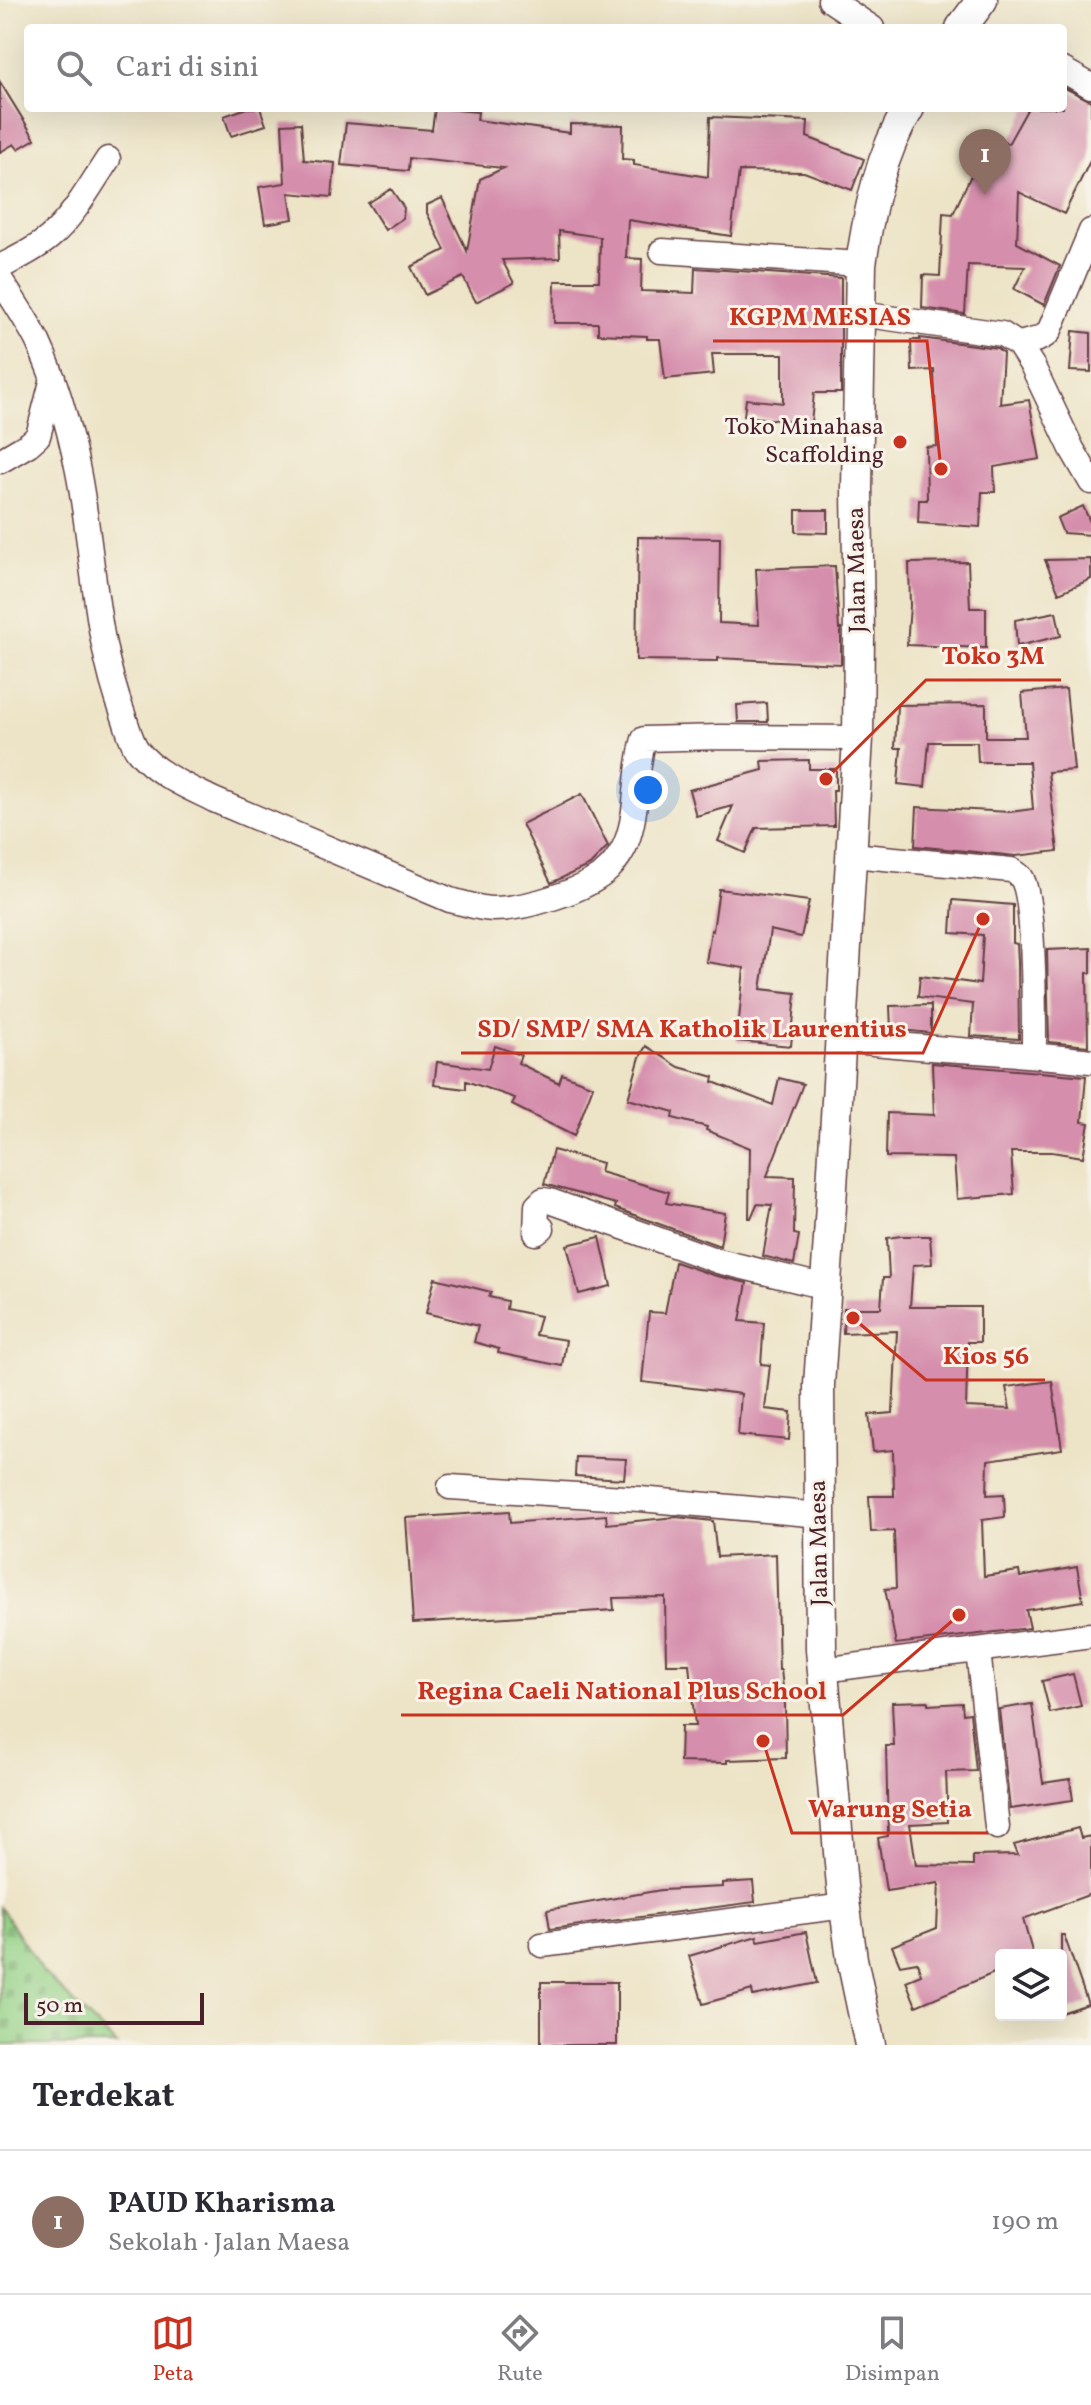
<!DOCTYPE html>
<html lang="id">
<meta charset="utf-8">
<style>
:root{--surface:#fff;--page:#f2f2f3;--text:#2b2b33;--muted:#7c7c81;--line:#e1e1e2;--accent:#c8321e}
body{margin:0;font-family:Vollkorn,serif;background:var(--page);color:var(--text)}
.controls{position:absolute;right:24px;bottom:24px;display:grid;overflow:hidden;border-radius:8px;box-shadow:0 8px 32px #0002}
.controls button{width:72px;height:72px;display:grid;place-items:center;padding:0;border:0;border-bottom:2px solid var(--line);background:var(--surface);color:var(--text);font:40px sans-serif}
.scale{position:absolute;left:24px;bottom:20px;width:180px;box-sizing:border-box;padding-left:8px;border:4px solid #4a1f2b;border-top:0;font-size:22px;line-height:28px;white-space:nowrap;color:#4a1f2b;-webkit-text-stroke:6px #f7f3e8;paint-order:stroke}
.you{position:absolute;left:648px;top:790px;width:28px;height:28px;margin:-20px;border:6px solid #fff;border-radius:50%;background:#1a73e8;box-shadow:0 0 0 12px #1a73e833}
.badge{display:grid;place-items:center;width:52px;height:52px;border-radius:50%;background:var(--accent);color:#fff;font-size:26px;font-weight:700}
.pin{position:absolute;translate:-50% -66px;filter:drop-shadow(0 2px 4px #0008)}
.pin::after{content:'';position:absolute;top:42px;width:28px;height:24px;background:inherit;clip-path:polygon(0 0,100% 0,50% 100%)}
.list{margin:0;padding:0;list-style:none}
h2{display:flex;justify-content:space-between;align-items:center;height:104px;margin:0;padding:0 32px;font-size:34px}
h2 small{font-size:26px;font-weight:400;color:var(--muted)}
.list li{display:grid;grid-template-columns:52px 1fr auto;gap:24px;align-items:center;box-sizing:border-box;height:144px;padding:0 32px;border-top:2px solid var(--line)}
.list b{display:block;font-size:30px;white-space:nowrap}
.list p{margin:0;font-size:26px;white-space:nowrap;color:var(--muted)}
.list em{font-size:26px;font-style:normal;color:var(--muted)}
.icon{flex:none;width:44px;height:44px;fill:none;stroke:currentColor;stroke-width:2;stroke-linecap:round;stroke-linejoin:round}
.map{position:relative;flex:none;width:1091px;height:2045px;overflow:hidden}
.search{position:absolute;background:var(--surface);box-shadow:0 8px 32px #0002;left:24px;right:24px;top:24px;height:88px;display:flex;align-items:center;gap:20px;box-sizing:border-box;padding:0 28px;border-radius:8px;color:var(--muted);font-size:30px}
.sheet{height:248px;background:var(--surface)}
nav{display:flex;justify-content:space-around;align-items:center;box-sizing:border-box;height:112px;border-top:2px solid var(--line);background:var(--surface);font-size:22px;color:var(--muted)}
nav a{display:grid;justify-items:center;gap:4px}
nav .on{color:var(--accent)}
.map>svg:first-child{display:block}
.cemetery{fill:url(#cemetery-stones);stroke:#6f7859;stroke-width:2}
.building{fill:#d58eac}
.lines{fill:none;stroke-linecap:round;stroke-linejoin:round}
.minor-casing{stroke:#623d42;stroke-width:27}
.tertiary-casing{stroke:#623d42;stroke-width:33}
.minor{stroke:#fff;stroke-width:24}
.tertiary{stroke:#fff;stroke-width:30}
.poi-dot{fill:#c8321e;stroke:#f7f3e8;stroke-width:3}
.labels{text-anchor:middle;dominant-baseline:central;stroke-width:6;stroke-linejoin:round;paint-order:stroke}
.poi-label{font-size:24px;fill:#4a1f2b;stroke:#f7f3e8;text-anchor:end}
.street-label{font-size:24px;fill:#4a1f2b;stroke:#f7f3e8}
.leader{fill:none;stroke:#c8321e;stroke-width:3}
.callout-dot{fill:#c8321e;stroke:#f7f3e8;stroke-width:3}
.callout-label{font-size:26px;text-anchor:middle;font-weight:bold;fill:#c8321e;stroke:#f7f3e8;stroke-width:6;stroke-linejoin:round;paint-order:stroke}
</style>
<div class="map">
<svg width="1091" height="2045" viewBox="0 0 1091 2045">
<defs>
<pattern id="cemetery-stones" width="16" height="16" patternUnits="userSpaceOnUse" patternTransform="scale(2)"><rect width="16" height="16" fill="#94d287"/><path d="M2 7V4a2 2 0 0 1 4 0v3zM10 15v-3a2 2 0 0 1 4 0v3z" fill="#81b475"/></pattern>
</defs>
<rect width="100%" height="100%" fill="#f7f3e8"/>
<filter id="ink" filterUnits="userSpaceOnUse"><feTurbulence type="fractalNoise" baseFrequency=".0125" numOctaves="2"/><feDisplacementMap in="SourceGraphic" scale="16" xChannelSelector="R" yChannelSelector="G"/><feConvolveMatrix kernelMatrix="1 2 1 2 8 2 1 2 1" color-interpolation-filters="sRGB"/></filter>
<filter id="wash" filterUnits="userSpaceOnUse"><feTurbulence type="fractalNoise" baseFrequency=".006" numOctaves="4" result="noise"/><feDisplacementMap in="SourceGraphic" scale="32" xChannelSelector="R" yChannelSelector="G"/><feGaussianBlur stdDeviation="1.8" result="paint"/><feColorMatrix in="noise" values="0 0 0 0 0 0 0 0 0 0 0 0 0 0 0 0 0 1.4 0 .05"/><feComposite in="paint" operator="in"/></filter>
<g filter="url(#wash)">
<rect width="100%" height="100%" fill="#ede4c7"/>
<path class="cemetery" d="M 0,1907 L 43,1972 L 117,2045 L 0,2045 Z"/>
<g id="blocks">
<path class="building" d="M 0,82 L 35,139 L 18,149 L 14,144 L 0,152 Z
M 1063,87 L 1091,101 L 1091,159 L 1064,214 L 1019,192 L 1017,243 L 1060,266 L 1044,305 L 1014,289 L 1025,267 L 968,265 L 965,314 L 922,308 L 923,275 L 940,276 L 943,213 L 953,214 L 974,169 L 970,167 L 987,134 L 1008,144 L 1028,108 L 1063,108 Z
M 247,108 L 260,108 L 266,125 L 231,136 L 224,116 Z
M 435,108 L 478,112 L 477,120 L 570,133 L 570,124 L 623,125 L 622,159 L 634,160 L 634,165 L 708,177 L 710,117 L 808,121 L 807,137 L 864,159 L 852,190 L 804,172 L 739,171 L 731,236 L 628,220 L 626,258 L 642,259 L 641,291 L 694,293 L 695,268 L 841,278 L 841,393 L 814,393 L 811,424 L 744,416 L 746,399 L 783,403 L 783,354 L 712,354 L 714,374 L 665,379 L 660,339 L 647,339 L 647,336 L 598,334 L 598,323 L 554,323 L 555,281 L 599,281 L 600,237 L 559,231 L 560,258 L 502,260 L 514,283 L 476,302 L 463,277 L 425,295 L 411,267 L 445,250 L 427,213 L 427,205 L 442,198 L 467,251 L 480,179 L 504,168 L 409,158 L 408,171 L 341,165 L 346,123 L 432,130 Z
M 301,123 L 304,160 L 335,163 L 332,197 L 289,193 L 293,219 L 265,224 L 259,187 L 285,183 L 282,124 Z
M 391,189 L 404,208 L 403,218 L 385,230 L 368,203 Z
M 1073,331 L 1091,333 L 1091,372 L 1070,371 Z
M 920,338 L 997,348 L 1003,353 L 1000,404 L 1029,400 L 1040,459 L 994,467 L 995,492 L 982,492 L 980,527 L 918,523 L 919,500 L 927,500 L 926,447 L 937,446 L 934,370 L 912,371 L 911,340 L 920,340 Z
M 1083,506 L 1091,524 L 1091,535 L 1063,533 L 1057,518 Z
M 796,510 L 828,510 L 828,533 L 796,532 Z
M 638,537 L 720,538 L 719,623 L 759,625 L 756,569 L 835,566 L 839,629 L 841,629 L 841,664 L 718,658 L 718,661 L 636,660 Z
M 1091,559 L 1091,579 L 1059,593 L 1045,560 Z
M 968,562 L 970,608 L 986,608 L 986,648 L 907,645 L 910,606 L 909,563 Z
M 1056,612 L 1061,636 L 1017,646 L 1015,620 Z
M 1066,689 L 1074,770 L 1048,772 L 1058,851 L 1016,856 L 915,846 L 917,807 L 1010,812 L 1033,809 L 1029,762 L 978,762 L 977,742 L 929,742 L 925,787 L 898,784 L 901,748 L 895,748 L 897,705 L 986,704 L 986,737 L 1026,737 L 1022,693 Z
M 767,703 L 768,722 L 738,722 L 737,705 Z
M 809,760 L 809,769 L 836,769 L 836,790 L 833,790 L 834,826 L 756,828 L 745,853 L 718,841 L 733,806 L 696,816 L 689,790 L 763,770 L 762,761 Z
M 582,794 L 608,846 L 590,865 L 551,883 L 522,824 Z
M 719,889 L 809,901 L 801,937 L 770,930 L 761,989 L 796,993 L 791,1046 L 737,1041 L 744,968 L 706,962 L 711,930 L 713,931 Z
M 953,900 L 1013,905 L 1013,943 L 1017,944 L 1018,962 L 1019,1039 L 971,1036 L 973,1004 L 918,997 L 920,976 L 980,984 L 983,935 L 951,933 Z
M 1091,948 L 1091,973 L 1087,973 L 1088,1046 L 1049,1042 L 1047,950 Z
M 931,1005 L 931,1033 L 891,1029 L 890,1006 Z
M 495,1046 L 521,1055 L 518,1063 L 559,1083 L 562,1074 L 593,1086 L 574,1136 L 512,1105 L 515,1098 L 466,1081 L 466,1089 L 434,1085 L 437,1062 L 488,1069 Z
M 646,1046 L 679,1067 L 714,1077 L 713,1082 L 773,1105 L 779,1078 L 803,1084 L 767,1176 L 795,1177 L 794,1234 L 799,1235 L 794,1264 L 763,1256 L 772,1205 L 757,1204 L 751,1218 L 749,1218 L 750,1148 L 706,1130 L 707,1127 L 673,1118 L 674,1112 L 628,1099 L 640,1057 Z
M 932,1063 L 1086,1076 L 1082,1122 L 1089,1123 L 1083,1157 L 1052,1152 L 1011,1152 L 1014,1194 L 957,1199 L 954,1158 L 886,1157 L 887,1113 L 934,1115 Z
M 553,1150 L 602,1163 L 600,1172 L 669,1192 L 666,1203 L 725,1213 L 720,1246 L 615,1208 L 616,1204 L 544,1184 Z
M 901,1236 L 930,1236 L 932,1264 L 913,1265 L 910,1307 L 980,1307 L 980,1342 L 968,1342 L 966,1407 L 1010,1409 L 1006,1387 L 1052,1381 L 1062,1449 L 988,1460 L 987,1495 L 1004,1494 L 1005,1517 L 982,1520 L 984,1576 L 1019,1571 L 1020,1577 L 1077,1567 L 1083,1601 L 1026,1610 L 1030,1628 L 896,1644 L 885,1589 L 896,1588 L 894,1531 L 871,1532 L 869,1496 L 894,1496 L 893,1450 L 873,1452 L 869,1415 L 893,1413 L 897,1331 L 843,1333 L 844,1308 L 881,1308 L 883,1278 L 889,1278 L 887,1238 Z
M 600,1237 L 611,1286 L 579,1294 L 567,1245 Z
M 675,1262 L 713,1275 L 747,1283 L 740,1321 L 764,1323 L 761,1364 L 770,1365 L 765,1409 L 791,1412 L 789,1440 L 738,1435 L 741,1394 L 642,1382 L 649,1312 L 665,1313 Z
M 435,1278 L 491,1292 L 489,1297 L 507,1301 L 506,1309 L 540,1316 L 535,1335 L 566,1340 L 562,1366 L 498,1353 L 499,1349 L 474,1342 L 478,1326 L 426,1313 Z
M 576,1457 L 626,1459 L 624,1479 L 575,1476 Z
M 509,1511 L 510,1523 L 606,1515 L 607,1524 L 676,1517 L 713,1521 L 717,1557 L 776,1554 L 779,1670 L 781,1670 L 785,1705 L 786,1758 L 727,1760 L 727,1763 L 680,1762 L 681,1726 L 695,1726 L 689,1664 L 666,1664 L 665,1597 L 613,1598 L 614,1610 L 413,1623 L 406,1518 Z
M 1073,1674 L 1081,1706 L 1050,1713 L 1042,1681 Z
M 928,1701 L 928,1705 L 962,1703 L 963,1714 L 970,1713 L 976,1771 L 946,1772 L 948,1822 L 910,1824 L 916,1865 L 973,1866 L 973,1856 L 1018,1855 L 1014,1845 L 1078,1828 L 1081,1838 L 1091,1836 L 1091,1894 L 1023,1919 L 1033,1955 L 1001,1955 L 1001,1970 L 916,2006 L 906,1981 L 921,1975 L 917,1962 L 900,1965 L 892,1946 L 937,1928 L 939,1883 L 886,1891 L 878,1838 L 888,1836 L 886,1746 L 894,1746 L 892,1702 Z
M 1032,1704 L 1043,1783 L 1070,1779 L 1073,1800 L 1010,1809 L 999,1709 Z
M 753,1881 L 755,1902 L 550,1929 L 547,1910 L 661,1890 L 723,1887 L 723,1883 Z
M 806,1932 L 817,1983 L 753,1996 L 752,1990 L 703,2004 L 689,1956 L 757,1936 L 758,1941 Z
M 1061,1935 L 1064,1935 L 1088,2004 L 1061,2013 Z
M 541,1982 L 617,1982 L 617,2045 L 541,2045 Z"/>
</g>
</g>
<g filter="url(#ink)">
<use href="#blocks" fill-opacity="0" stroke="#623d42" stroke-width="2"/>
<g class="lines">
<g class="minor-casing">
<path id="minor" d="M 830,0 L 872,28
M 1063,70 L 1091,86
M 662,251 L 861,264
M 0,267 C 17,258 35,250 50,237 C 74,216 90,186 108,159
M 0,279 C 13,300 27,320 38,342 C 57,383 69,427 78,471 C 94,552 94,639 124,717 C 128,728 131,742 138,751 C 156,774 188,787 214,800 L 450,900 C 464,903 479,909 493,909 C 525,909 586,891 609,869 C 615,863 623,851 626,843 C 639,811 634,773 644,739 L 721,737 L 858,738
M 860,314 L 1002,334 L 1019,345 L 1033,367 L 1072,449 L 1091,482
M 1019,345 C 1030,339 1040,342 1049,332 L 1091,231
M 0,461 L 29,444 L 38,436 L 53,378
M 852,855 L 1011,870 C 1013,871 1019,875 1021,877 C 1035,896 1034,1024 1034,1054
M 840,1039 C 923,1050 1007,1051 1091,1061
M 542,1228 L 536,1233 L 537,1206 L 543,1200 L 550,1201 L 718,1261 L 826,1287
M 450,1487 L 640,1499 L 820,1515
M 978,1650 L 997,1827
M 823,1670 L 1091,1635
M 542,1945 L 845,1906"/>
</g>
<g class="tertiary-casing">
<path id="tertiary" d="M 961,28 L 982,0
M 870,2045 L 852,1959 L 842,1886 L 821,1649 L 819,1385 L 829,1239 L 858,738 L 859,636 L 857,488 L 861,264 C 869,210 880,155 909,108"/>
</g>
<use href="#minor" class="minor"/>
<use href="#tertiary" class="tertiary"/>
</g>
</g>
<circle class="poi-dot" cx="900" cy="442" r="8"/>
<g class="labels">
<g class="poi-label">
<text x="884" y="428">Toko Minahasa<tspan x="884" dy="28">Scaffolding</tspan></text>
</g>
<g class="street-label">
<text transform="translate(858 570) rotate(-91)">Jalan Maesa</text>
<text transform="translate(820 1543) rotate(-91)">Jalan Maesa</text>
</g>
</g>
<path class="leader" d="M941 469L927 341H713M826 779L926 680H1061M983 919L923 1053H461M853 1318L926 1380H1045M959 1615L843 1715H401M763 1741L792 1833H988"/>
<g class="callout-dot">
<circle cx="941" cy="469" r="8"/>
<circle cx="826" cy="779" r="8"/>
<circle cx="983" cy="919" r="8"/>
<circle cx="853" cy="1318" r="8"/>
<circle cx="959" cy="1615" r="8"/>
<circle cx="763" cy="1741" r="8"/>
</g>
<g class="callout-label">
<text x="820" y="325">KGPM MESIAS</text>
<text x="993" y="664">Toko 3M</text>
<text x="692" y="1037">SD/ SMP/ SMA Katholik Laurentius</text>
<text x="986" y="1364">Kios 56</text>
<text x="622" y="1699">Regina Caeli National Plus School</text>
<text x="890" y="1817">Warung Setia</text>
</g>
</svg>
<div class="controls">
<button><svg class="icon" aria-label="layers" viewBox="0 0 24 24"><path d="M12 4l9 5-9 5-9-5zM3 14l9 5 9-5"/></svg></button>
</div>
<div class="scale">50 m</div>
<div class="you"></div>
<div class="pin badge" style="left:985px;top:195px;background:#8d6e63">1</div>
<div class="search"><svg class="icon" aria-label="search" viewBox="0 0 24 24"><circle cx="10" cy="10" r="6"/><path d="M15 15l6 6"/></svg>Cari di sini</div>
</div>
<section class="sheet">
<h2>Terdekat<small></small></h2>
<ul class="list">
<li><span class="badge" style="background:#8d6e63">1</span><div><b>PAUD Kharisma</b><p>Sekolah · Jalan Maesa</p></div><em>190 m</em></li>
</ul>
</section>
<nav>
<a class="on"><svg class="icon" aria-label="map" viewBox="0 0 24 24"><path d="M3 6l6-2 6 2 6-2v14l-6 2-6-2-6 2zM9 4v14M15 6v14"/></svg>Peta</a>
<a><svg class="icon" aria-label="directions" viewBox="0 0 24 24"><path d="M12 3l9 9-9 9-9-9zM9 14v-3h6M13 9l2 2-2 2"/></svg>Rute</a>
<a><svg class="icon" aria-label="saved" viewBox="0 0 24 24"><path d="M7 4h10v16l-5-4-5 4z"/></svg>Disimpan</a>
</nav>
